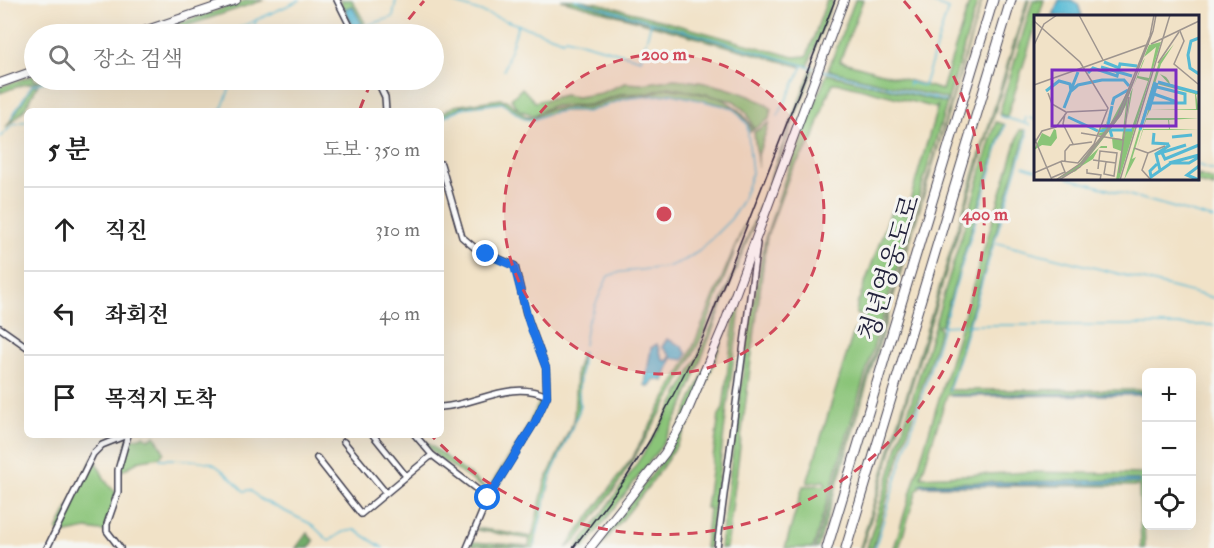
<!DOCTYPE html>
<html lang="ko">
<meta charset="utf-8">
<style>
:root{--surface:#fff;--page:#f6f6f6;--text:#222;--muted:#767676;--line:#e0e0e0}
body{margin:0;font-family:"IM FELL Double Pica","Noto Serif KR",serif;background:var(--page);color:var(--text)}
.controls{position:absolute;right:18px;bottom:18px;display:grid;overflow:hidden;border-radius:9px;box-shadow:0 6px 24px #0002}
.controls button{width:54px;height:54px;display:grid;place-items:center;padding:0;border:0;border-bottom:2px solid var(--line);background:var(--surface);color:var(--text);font:30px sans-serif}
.stop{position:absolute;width:18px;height:18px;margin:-14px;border:4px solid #1a73e8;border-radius:50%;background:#fff}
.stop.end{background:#1a73e8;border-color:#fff;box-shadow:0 2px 6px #0008}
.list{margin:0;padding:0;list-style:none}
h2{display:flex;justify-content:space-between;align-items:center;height:78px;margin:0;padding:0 24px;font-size:26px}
h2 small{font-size:20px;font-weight:400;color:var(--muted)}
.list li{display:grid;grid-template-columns:39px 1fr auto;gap:18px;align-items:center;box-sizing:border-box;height:84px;padding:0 24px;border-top:2px solid var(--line)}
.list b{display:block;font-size:22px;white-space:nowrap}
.list em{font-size:20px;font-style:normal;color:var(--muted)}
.icon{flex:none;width:33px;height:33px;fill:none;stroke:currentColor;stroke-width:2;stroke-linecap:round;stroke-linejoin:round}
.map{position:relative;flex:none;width:1214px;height:548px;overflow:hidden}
.search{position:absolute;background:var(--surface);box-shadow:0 6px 24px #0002;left:24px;top:24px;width:420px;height:66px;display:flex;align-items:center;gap:15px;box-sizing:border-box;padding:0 21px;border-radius:33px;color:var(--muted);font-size:22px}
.panel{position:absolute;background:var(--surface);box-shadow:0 6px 24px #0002;left:24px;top:108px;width:420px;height:330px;border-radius:9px}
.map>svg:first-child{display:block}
.green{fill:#8ac478;stroke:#56735a;stroke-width:1.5}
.forest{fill:#6faa68;stroke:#486652;stroke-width:1.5}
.water{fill:#55b9d4;stroke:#3c6e88;stroke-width:1.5}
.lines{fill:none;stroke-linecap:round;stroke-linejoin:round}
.stream{stroke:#55b9d4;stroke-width:1.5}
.minor-casing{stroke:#413f50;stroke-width:8}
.secondary-casing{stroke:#413f50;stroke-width:10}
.primary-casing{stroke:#413f50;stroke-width:10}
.motorway-casing{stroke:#413f50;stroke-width:11}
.minor{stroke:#fff;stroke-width:5}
.secondary{stroke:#fff;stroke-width:8}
.primary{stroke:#fff;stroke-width:8}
.motorway{stroke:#fff;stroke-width:9}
.rail{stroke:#22223b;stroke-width:1.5}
.route{stroke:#1a73e8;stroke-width:8}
.ring{fill:none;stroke:#d1495b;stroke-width:3;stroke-dasharray:10 8}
.labels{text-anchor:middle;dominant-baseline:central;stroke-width:6;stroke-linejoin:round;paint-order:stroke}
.street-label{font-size:26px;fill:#22223b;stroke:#f6f6f2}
.inset-river{fill:none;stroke:#55b9d4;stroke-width:3}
.inset-road{fill:none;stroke:#9e958f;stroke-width:1.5}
.view{fill:#7b2cbf;fill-opacity:0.15;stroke:#7b2cbf;stroke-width:3}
.inset-edge{fill:none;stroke:#22223b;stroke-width:3}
.centre{fill:#d1495b;stroke:#f6f6f2;stroke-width:3}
.ring-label{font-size:18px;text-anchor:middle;font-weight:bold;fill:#d1495b;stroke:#f6f6f2;stroke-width:6;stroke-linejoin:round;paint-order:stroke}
</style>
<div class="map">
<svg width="1214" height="548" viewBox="0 0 1214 548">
<rect width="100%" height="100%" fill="#f6f6f2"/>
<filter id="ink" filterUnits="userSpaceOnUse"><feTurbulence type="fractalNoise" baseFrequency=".0167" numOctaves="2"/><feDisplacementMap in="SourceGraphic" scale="12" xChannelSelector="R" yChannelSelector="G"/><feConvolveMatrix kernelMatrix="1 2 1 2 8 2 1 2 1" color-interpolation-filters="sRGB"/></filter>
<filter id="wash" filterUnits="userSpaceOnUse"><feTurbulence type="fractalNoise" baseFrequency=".008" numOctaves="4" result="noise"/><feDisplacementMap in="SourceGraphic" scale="24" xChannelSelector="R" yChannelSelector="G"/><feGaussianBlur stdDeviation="1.35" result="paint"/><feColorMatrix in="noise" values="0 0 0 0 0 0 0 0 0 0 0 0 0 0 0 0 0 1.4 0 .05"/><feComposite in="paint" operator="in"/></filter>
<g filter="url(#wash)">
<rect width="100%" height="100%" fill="#f1e2c7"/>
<path class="green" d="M 248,0 L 264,0 L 180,28 L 148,34 Z
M 340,0 L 352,0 L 365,23 L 362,24 L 352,6 L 351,23 L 354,31 Z
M 561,0 L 573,0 L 649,23 L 649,24 Z
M 578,0 L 598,3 L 794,57 L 807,56 L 827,0 L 833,0 L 808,66 Z
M 855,0 L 863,0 L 840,61 L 942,90 L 970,0 L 978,0 L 813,548 L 785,548 L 803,486 L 826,485 L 824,481 L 807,483 L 854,330 L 875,331 L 862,329 L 864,315 L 856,314 L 857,305 L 891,211 L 906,214 L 938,105 L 936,108 L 844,84 L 833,83 L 826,99 L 813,140 L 791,171 L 767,236 L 727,548 L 720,548 L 749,328 L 765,239 L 788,170 L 827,74 L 946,103 L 947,99 L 828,70 Z
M 982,0 L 818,548 L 815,548 Z
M 1027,0 L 1029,0 L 862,548 L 860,548 Z
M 1033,0 L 1044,0 L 1039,16 L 1036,16 L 1035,28 L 1007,117 L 999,114 Z
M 651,23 L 796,63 L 802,67 L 651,25 Z
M 811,70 L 813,71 L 683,406 L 660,448 L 584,548 L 576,548 C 628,482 674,411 708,334 C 746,248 777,158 811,70 Z
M 34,75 L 34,80 L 48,80 L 21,85 L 0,93 L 0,87 Z
M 674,79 C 704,81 746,90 771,108 L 769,119 L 754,129 L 747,113 L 734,101 L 669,87 L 650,93 L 622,94 L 589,105 L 552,106 L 534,115 L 519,110 L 511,99 L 522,88 L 535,102 L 564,95 L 577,97 L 601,93 L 625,83 L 642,84 Z
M 38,85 L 24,110 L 6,128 L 32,86 Z
M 665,88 C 702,93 735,93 753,130 L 750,132 L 748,123 L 733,107 L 672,94 L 625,98 L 587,111 L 557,111 L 532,119 L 524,118 L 503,102 L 461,107 L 441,118 L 441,114 L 454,106 L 501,99 L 506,100 L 527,117 L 535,116 L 548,109 L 590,106 L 623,95 L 651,94 Z
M 996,122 L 1004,124 L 942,325 L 937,326 L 940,330 L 891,484 L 873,548 L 867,548 Z
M 769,123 L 758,155 L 758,167 L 754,132 Z
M 1020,130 L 1025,130 L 1025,136 L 948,390 L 1146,390 L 1146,393 L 947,395 L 921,477 L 1030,472 L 1146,474 L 1146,480 L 1143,483 L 1146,484 L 1143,486 L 1145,548 L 1141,548 L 1139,486 L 922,486 L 1138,483 L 1138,480 L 923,483 L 917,490 L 899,548 L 894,548 Z
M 1198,175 L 1214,180 L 1214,187 L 1184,179 L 1198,178 Z
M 745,223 L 703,335 L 676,388 L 616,487 L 576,541 L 566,548 L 632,458 L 689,356 Z
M 743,286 L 709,548 L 705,548 L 709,508 L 706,508 L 719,415 L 723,409 L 735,311 C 717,348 707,389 688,425 C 665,470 631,508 600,548 L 596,548 L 666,456 Z
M 582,352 L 578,381 L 579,411 L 552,473 L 533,548 L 471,545 L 472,542 L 529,546 L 530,539 L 476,530 L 477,528 L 532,537 L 545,482 L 574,420 L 576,371 Z
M 542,397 L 544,398 L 541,408 L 489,492 L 439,458 L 417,435 L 488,489 L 522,437 Z
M 143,436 L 148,439 L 155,436 L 164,452 L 160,457 L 141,460 L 120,472 L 128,438 L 130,440 Z
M 93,458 C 103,471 103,483 116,492 L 106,532 L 87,529 L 62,534 L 57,530 Z"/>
<path class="forest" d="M 307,533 L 314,541 L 309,548 L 296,548 Z"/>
<path class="water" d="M 1059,0 L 1071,0 L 1078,4 L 1082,16 L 1053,16 Z
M 352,6 L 362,24 L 354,28 L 345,9 Z
M 667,339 L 682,346 L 687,354 L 684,360 L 672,358 L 664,381 L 654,379 L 649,387 L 645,385 L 651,348 L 657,344 L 663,360 L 667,361 L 671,356 L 662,347 Z
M 1146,393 L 1146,395 L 950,396 L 953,395 Z
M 1139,480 L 1139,483 L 922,486 L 920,484 Z"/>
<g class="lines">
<path class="stream" d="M 446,0 L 563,40 L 566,38 L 641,59 L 651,23
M 575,0 L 814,68
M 226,34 L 300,0
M 251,34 L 257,19
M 357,34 L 356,29 L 393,17 L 396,0
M 504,70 L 518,25
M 821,70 L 945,101
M 380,80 L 385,90
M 909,85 L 909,82 L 924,86 L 948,9 L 925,0
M 221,111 L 233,80
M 778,116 L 803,66
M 1000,116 L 1030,125
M 11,118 L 32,85 L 51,80
M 1030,118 L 1036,120
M 441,119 L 462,108 L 502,103 L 524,119 L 533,120 L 546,114 L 570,110 L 587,112 L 625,99 L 672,94 L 733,108 L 747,124 L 752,173 L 742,201 L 731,219 L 699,251 L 685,260 L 667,267 L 621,272 L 608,276 L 587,324 L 584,345
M 1025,122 L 1026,117
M 0,137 L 14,124 L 27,121
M 1198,165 L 1214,170
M 1023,166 L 1036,170
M 1068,178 L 1214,219
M 997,243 L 1214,298
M 966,325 L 1214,325
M 942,326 L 962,325
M 949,390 L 1027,136 L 1026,130
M 160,459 C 171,459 204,460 211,463 C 224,469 234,482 244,491 L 250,490 L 260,499 L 311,524 L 329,541 L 343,532 L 355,530 L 383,548
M 534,548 L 550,478 L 580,409 L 579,389 L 583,352
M 875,548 L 1005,125"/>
</g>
</g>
<g filter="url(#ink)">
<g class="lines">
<g class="minor-casing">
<path id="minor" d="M 337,0 L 354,34
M 377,80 L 385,97 L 386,111
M 441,164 L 462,237 L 475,248 L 515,266 L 526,313 L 546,368 L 547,396 L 535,422 L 488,498 L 467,548
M 0,328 L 27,347
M 441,407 C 477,405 510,379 547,396
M 373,435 L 406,476
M 415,435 L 432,455 L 488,498
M 344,442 L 386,493
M 317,458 L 361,514 L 432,455
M 47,548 L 93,454 L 102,445 L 127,435
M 120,548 L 107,531 L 107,524 L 118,492 L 118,470 L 128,435
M 717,548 L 757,244"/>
</g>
<g class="secondary-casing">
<path id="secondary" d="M 135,34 L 236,0
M 0,83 L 34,71"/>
</g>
<g class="primary-casing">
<path id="primary" d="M 590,548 L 665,453 L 685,417 L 724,325 L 844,0"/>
</g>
<g class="motorway-casing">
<path id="motorway" d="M 827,548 L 993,0
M 846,548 L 1011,0"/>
</g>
<use href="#minor" class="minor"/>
<use href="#secondary" class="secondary"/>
<use href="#primary" class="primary"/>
<use href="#motorway" class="motorway"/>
<path class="rail" d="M 573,548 L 626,478 L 650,440 L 704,335 L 835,0"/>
</g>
</g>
<g class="lines" filter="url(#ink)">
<path class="route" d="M 486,254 L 514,266 L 529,323 L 546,368 L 547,396 L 535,422 L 488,498"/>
</g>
<circle cx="664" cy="214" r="160" fill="#d1495b" fill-opacity=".12"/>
<g class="ring">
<circle cx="664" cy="214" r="160"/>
<path d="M360 109A321 321 0 0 1 372 81M398 34A321 321 0 0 1 424 1M904 1A321 321 0 0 1 433 437"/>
</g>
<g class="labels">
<g class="street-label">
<text transform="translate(890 268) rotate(-73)">청년영웅도로</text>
</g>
</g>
<g transform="translate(1034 15)">
<rect width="165" height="165" fill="#f1e2c7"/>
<path d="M 127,27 L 85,165 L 82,165 L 87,136 L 79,133 L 78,123 L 88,124 L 92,90 L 86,102 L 55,142 L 67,131 L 73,131 L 73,133 L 65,133 L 59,144 L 46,152 L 63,130 L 42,156 L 21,165 L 44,150 L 68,121 L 63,119 L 72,116 L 64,116 L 54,109 L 65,116 L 72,115 L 65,113 L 72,112 L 66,111 L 72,109 L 77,91 L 72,111 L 75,111 L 101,62 L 93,85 L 94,84 L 89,128 L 99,72 L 109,46 L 111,43 L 104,61 L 115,63 L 122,32 L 110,42 L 115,30 ZM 103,63 L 114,66 L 97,115 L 92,115 L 96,79 ZM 140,29 L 127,49 L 98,144 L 102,142 L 90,165 L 125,47 ZM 126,59 L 132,62 L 135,66 L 136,69 L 165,78 L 162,80 L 165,95 L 116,95 L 112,103 L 165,103 L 135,105 L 136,114 L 165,115 L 109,115 L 103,134 L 122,68 L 135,69 ZM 123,69 L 161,79 L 162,94 L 115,95 ZM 112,105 L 134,105 L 135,114 L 109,114 ZM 20,114 L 22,115 L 23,123 L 17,131 L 8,130 L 0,135 L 8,118 L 16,122 Z" fill="#8ac478" fill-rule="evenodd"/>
<path class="inset-river" d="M 165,23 L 157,26 L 154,40 L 156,53 L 165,59M 70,47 L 85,53 L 86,49 L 103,51M 67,52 L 98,61M 54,58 L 59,53 L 83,61 L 84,57M 124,67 L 165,78M 12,76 L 25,66 L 36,69 L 37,76 L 44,70 L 68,65 L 90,65 L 95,71M 120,79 L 143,87M 117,88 L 151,88 L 151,79 L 123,72M 78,90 L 80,83 L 94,75M 30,93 L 44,57M 115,95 L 123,68M 34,102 L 64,116M 106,115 L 121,67M 65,116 L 73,115 L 78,91M 120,118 L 119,128 L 135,129M 78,122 L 76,115 L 98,115M 138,122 L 158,120M 128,138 L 131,144 L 165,130M 123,139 L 152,130M 135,148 L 165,140M 123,149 L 116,156 L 117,162 L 137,148 L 155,148 L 165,142M 126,155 L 122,139 L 136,130M 165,165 L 153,160 L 165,151"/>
<path class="inset-road" d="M 45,0 L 69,45M 0,6 L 46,47 L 74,93 L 60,129 L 44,148 L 28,146 L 0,158M 146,16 L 150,26 L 140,49 L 164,69M 117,29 L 165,6M 0,30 L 10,9 L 23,0M 124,48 L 145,17M 0,70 L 115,29M 14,78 L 18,89 L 32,97M 31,99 L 29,109 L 39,129M 47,118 L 89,125M 0,122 L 18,165M 0,129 L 8,116 L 22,112 L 33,97 L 74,95M 100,133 L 114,138 L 108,155 L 117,165M 114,138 L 131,131M 59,145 L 82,148M 31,146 L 31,136 L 36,130 L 58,127M 53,154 L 53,158 L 67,160 L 66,165M 64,154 L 66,136 L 83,138 L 80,161 L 70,159 L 72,147M 85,158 L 95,82M 17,163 L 31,157 L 27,147M 22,165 L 47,148 L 84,100 L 116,21 L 120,0M 25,165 L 46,152 L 87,99 L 119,16 L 122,0M 86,165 L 136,0"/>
<path class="view" d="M 18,55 L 142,55 L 142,111 L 18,111 Z"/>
<rect width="165" height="165" class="inset-edge"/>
</g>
<circle cx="664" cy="214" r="9" class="centre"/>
<g class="ring-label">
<text x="664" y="60">200 m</text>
<text x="985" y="220">400 m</text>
</g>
</svg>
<div class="controls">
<button>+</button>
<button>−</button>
<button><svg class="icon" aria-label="locate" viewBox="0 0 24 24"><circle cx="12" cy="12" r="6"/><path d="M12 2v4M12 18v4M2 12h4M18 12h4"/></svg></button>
</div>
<div class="stop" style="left:488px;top:498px"></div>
<div class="stop end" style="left:486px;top:254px"></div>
<div class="search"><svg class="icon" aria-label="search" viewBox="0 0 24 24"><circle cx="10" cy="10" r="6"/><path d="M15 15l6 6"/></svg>장소 검색</div>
<section class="panel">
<h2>5 분<small>도보 · 350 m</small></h2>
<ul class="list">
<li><svg class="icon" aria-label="ahead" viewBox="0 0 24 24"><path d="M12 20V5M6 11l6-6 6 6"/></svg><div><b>직진</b></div><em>310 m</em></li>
<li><svg class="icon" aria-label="left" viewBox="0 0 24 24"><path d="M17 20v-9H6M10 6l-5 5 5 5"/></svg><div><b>좌회전</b></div><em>40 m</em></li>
<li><svg class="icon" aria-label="arrive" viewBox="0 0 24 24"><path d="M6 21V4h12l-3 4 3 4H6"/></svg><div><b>목적지 도착</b></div></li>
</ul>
</section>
</div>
